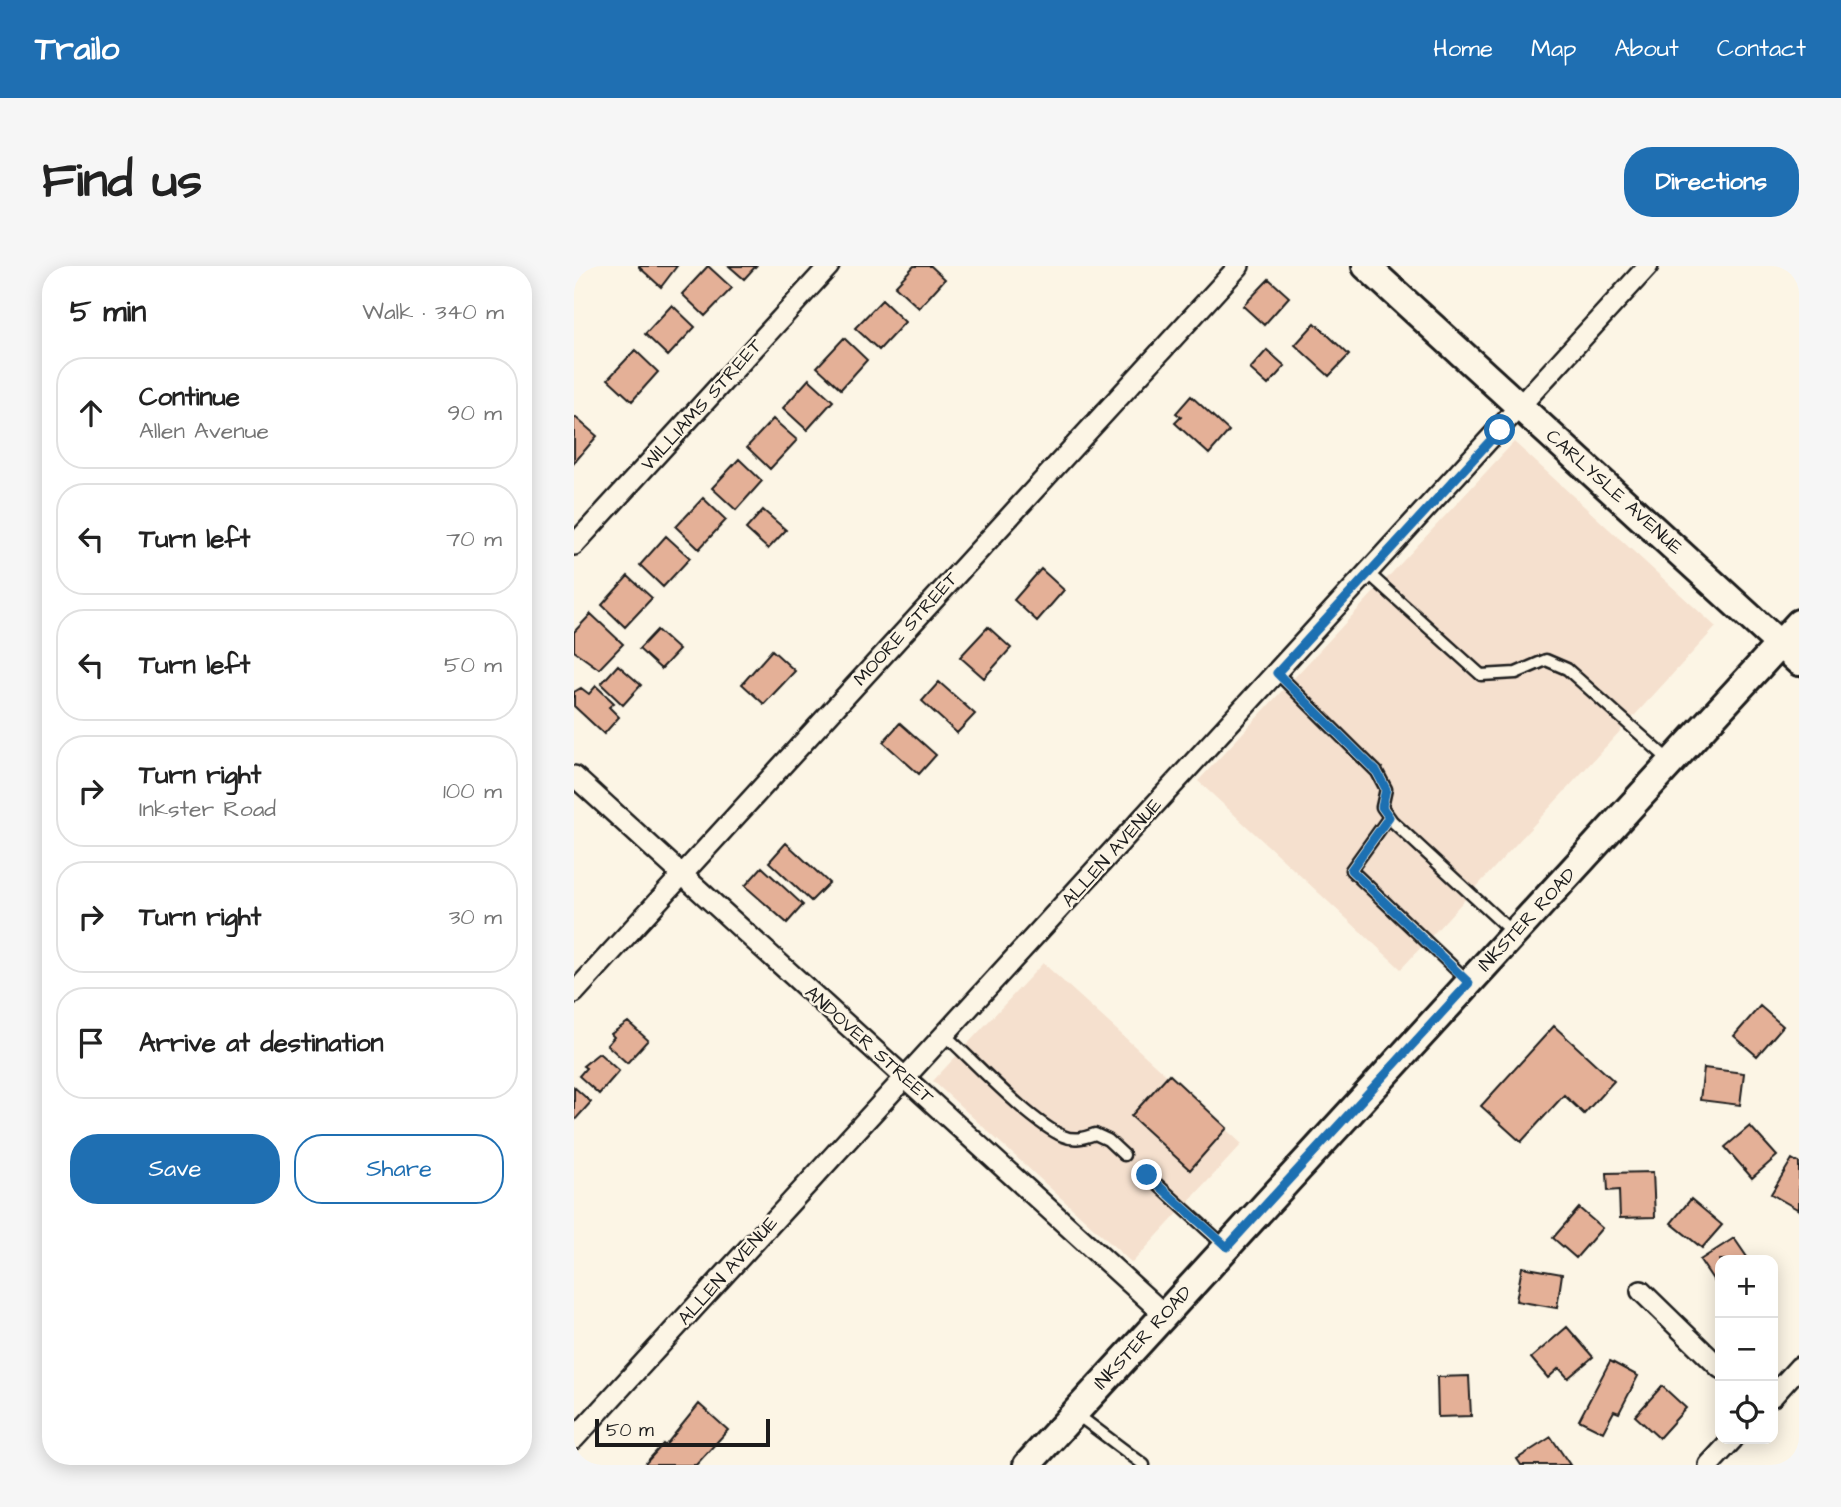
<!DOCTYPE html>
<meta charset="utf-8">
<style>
:root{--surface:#fff;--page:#f6f6f6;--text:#222;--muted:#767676;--line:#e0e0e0;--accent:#1f6fb2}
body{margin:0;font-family:"Architects Daughter",sans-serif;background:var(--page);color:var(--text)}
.controls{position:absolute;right:21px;bottom:21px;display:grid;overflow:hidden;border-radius:14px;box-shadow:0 4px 18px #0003}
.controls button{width:63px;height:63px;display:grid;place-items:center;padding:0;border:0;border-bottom:2px solid var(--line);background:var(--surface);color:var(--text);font:35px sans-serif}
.scale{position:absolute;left:21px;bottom:18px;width:175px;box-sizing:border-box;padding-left:7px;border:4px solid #1c1c1c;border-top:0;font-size:19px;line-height:24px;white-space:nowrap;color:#1c1c1c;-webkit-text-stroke:5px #fcf5e5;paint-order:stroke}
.stop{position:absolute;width:21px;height:21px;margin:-16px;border:5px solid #1f6fb2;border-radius:50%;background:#fff}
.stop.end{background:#1f6fb2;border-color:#fff;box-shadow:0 2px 7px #0008}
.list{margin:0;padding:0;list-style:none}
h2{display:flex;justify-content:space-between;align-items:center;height:91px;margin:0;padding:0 28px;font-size:30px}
h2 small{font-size:23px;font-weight:400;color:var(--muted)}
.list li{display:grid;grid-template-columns:46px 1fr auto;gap:21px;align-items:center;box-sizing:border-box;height:112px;margin:0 14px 14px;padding:0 14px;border:2px solid var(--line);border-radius:28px}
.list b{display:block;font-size:26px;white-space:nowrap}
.list p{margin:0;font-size:23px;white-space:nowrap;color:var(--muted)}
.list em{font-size:23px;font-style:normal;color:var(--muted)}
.actions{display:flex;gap:14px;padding:21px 28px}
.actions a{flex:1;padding:16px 0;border:2px solid var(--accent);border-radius:28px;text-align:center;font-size:24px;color:var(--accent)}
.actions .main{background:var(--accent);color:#fff}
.icon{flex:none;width:38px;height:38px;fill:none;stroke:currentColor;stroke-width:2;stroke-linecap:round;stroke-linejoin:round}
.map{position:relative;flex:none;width:1225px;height:1199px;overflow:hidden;border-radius:28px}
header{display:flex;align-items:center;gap:42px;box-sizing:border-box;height:98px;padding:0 35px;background:var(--accent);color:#fff}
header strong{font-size:33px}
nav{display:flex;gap:38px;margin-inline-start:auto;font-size:24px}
.intro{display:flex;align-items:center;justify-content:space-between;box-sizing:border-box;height:168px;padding:0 42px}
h1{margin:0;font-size:49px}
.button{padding:18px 32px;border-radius:28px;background:var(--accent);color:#fff;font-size:24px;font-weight:700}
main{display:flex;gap:42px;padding:0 42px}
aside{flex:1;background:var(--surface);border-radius:28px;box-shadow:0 4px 18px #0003}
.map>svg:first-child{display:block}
.built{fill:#f5e0ce}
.building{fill:#e4b097;stroke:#1c1c1c;stroke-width:2}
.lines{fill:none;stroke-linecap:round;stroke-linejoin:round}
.lane-casing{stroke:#1c1c1c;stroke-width:15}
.street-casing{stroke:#1c1c1c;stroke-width:24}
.secondary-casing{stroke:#1c1c1c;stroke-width:32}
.lane{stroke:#fcf5e5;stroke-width:10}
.street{stroke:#fcf5e5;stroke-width:19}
.secondary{stroke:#fcf5e5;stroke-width:26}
.route{stroke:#1f6fb2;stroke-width:9}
.labels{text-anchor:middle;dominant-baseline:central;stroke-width:5;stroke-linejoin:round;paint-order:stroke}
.street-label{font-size:19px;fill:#1c1c1c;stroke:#fcf5e5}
</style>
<header>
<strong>Trailo</strong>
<nav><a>Home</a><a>Map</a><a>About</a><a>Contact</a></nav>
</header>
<div class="intro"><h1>Find us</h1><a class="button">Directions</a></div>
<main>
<aside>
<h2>5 min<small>Walk · 340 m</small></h2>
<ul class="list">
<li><svg class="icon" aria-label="ahead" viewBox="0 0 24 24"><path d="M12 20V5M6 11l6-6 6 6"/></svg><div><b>Continue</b><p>Allen Avenue</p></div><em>90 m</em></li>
<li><svg class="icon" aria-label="left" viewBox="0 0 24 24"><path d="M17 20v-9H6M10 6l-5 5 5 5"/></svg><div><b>Turn left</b></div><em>70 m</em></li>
<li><svg class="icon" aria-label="left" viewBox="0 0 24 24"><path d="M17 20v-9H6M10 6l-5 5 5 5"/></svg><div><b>Turn left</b></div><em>50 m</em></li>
<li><svg class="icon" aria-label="right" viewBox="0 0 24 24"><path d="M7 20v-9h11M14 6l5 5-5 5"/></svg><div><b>Turn right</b><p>Inkster Road</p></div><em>100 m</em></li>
<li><svg class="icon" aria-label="right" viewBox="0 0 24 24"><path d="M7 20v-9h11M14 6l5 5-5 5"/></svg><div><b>Turn right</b></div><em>30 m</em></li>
<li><svg class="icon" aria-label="arrive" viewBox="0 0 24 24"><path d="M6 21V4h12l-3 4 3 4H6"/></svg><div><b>Arrive at destination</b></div></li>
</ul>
<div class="actions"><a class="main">Save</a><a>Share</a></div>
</aside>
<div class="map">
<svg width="1225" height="1199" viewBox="0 0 1225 1199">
<rect width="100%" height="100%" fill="#fcf5e5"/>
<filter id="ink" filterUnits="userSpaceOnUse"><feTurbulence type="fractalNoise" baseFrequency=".0143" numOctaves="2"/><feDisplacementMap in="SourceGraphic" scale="14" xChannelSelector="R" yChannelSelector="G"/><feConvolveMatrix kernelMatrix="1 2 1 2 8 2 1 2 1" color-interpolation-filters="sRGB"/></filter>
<g filter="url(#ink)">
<path class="built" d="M 940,176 L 1142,361 L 827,703 L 624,515 Z
M 469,697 L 668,878 L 558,997 L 359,815 Z"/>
<path class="building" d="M 103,0 L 87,21 L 65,1 L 65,0 Z
M 134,0 L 158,22 L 131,50 L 108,28 Z
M 155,0 L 182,0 L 170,13 Z
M 340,0 L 357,0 L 371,13 L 345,42 L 321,20 Z
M 695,13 L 715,31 L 690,59 L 669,40 Z
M 308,34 L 331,56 L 305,84 L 281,62 Z
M 98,39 L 121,61 L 94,90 L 71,68 Z
M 741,57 L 775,89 L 755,110 L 721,79 Z
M 270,72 L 293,94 L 267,123 L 243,101 Z
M 61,84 L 84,106 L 58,135 L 34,113 Z
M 693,84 L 711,100 L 694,119 L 676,103 Z
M 235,113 L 259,135 L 233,164 L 209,142 Z
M 617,130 L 655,165 L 635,188 L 601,157 L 607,151 L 602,147 Z
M 1,151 L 23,170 L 0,197 L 0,153 Z
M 199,153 L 223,174 L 196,203 L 173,181 Z
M 165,193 L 188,215 L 162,244 L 138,222 Z
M 129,232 L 152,254 L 125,283 L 102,261 Z
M 189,244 L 212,264 L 194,283 L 172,263 Z
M 92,270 L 116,292 L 89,321 L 66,299 Z
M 467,303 L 490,324 L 463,355 L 440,334 Z
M 54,310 L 78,332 L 51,361 L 28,339 Z
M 17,348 L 49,378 L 25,403 L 0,385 L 0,366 Z
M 414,361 L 437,382 L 410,412 L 386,391 Z
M 83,364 L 105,384 L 87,403 L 65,383 Z
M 198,384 L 221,405 L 190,438 L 168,418 Z
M 44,399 L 67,419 L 49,439 L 27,418 Z
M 365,416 L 401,448 L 383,467 L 348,435 Z
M 22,420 L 40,437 L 35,441 L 45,451 L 30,468 L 0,440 L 0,426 L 7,422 L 15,428 Z
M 326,457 L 362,489 L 345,508 L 309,476 Z
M 212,577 L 255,617 L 237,635 L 195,596 Z
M 188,601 L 229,639 L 213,657 L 171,620 Z
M 1186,740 L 1209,760 L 1183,790 L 1160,770 Z
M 54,756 L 74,774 L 53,797 L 33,779 L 40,771 L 37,768 Z
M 980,760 L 1040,815 L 1010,848 L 990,829 L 947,876 L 907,840 Z
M 25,787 L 45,805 L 25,828 L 5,810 L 12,802 L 9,800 Z
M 1130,802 L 1170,807 L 1166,839 L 1126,834 Z
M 595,808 L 653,862 L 616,904 L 557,850 Z
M 0,821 L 17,836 L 0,855 Z
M 1176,860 L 1203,890 L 1178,912 L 1151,881 Z
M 1218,893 L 1225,897 L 1225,944 L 1197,928 Z
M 1079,906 L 1081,951 L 1046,952 L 1045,924 L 1034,925 L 1033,907 Z
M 1117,933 L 1148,959 L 1128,982 L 1097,957 Z
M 1005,942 L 1028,962 L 1002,992 L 979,972 Z
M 1160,972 L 1175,994 L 1146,994 L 1144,1021 L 1126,994 Z
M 948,1001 L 988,1008 L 983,1042 L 942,1035 Z
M 993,1061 L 1019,1091 L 994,1112 L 985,1102 L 974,1112 L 957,1092 Z
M 1036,1095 L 1064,1110 L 1045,1147 L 1040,1145 L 1029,1166 L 1005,1154 Z
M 895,1110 L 897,1150 L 864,1151 L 863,1111 Z
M 1088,1120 L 1112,1142 L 1085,1172 L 1061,1150 Z
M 125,1138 L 154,1164 L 122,1199 L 70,1199 L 89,1178 L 91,1180 Z
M 977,1171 L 996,1199 L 947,1199 L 943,1193 Z"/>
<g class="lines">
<g class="lane-casing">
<path id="lane" d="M 794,307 L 907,409 L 942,407 L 972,394 L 993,403 L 1097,496
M 703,407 L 803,506 L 812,523 L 808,541 L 818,555 L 940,668
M 815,551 L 777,604 L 895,716
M 371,769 C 401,796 455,855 489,870 C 500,875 510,872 521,868 L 534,874 L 550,889
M 573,909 L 652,981
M 501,1147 L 570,1199"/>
</g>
<g class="street-casing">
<path id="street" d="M 0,279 L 255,0
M 0,510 L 591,1049
M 0,727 L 665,0
M 1067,1025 L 1146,1102
M 1199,1130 L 1225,1101
M 0,1173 L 1074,0
M 1135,1199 L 1159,1173"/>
</g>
<g class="secondary-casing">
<path id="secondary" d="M 792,0 L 1225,396
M 453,1199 L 1225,357"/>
</g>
<use href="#lane" class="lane"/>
<use href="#street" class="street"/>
<use href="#secondary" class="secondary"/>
</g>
</g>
<g class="lines" filter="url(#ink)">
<path class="route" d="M 573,909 L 653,981 L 895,717 L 777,604 L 815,551 L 808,541 L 812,523 L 803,506 L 703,407 L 926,164"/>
</g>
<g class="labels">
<g class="street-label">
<text transform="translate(128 139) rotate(-48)">WILLIAMS STREET</text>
<text transform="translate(1040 226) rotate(42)">CARLYSLE AVENUE</text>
<text transform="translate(332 363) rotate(-48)">MOORE STREET</text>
<text transform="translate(538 587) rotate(-48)">ALLEN AVENUE</text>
<text transform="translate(953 654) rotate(-47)">INKSTER ROAD</text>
<text transform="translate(295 779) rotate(42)">ANDOVER STREET</text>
<text transform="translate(154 1005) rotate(-48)">ALLEN AVENUE</text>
<text transform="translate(569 1072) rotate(-47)">INKSTER ROAD</text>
</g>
</g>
</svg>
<div class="controls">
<button>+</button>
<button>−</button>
<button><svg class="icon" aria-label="locate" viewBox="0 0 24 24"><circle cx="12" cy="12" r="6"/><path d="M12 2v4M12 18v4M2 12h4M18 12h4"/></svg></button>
</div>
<div class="scale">50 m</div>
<div class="stop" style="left:926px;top:164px"></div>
<div class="stop end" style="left:573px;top:909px"></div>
</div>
</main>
